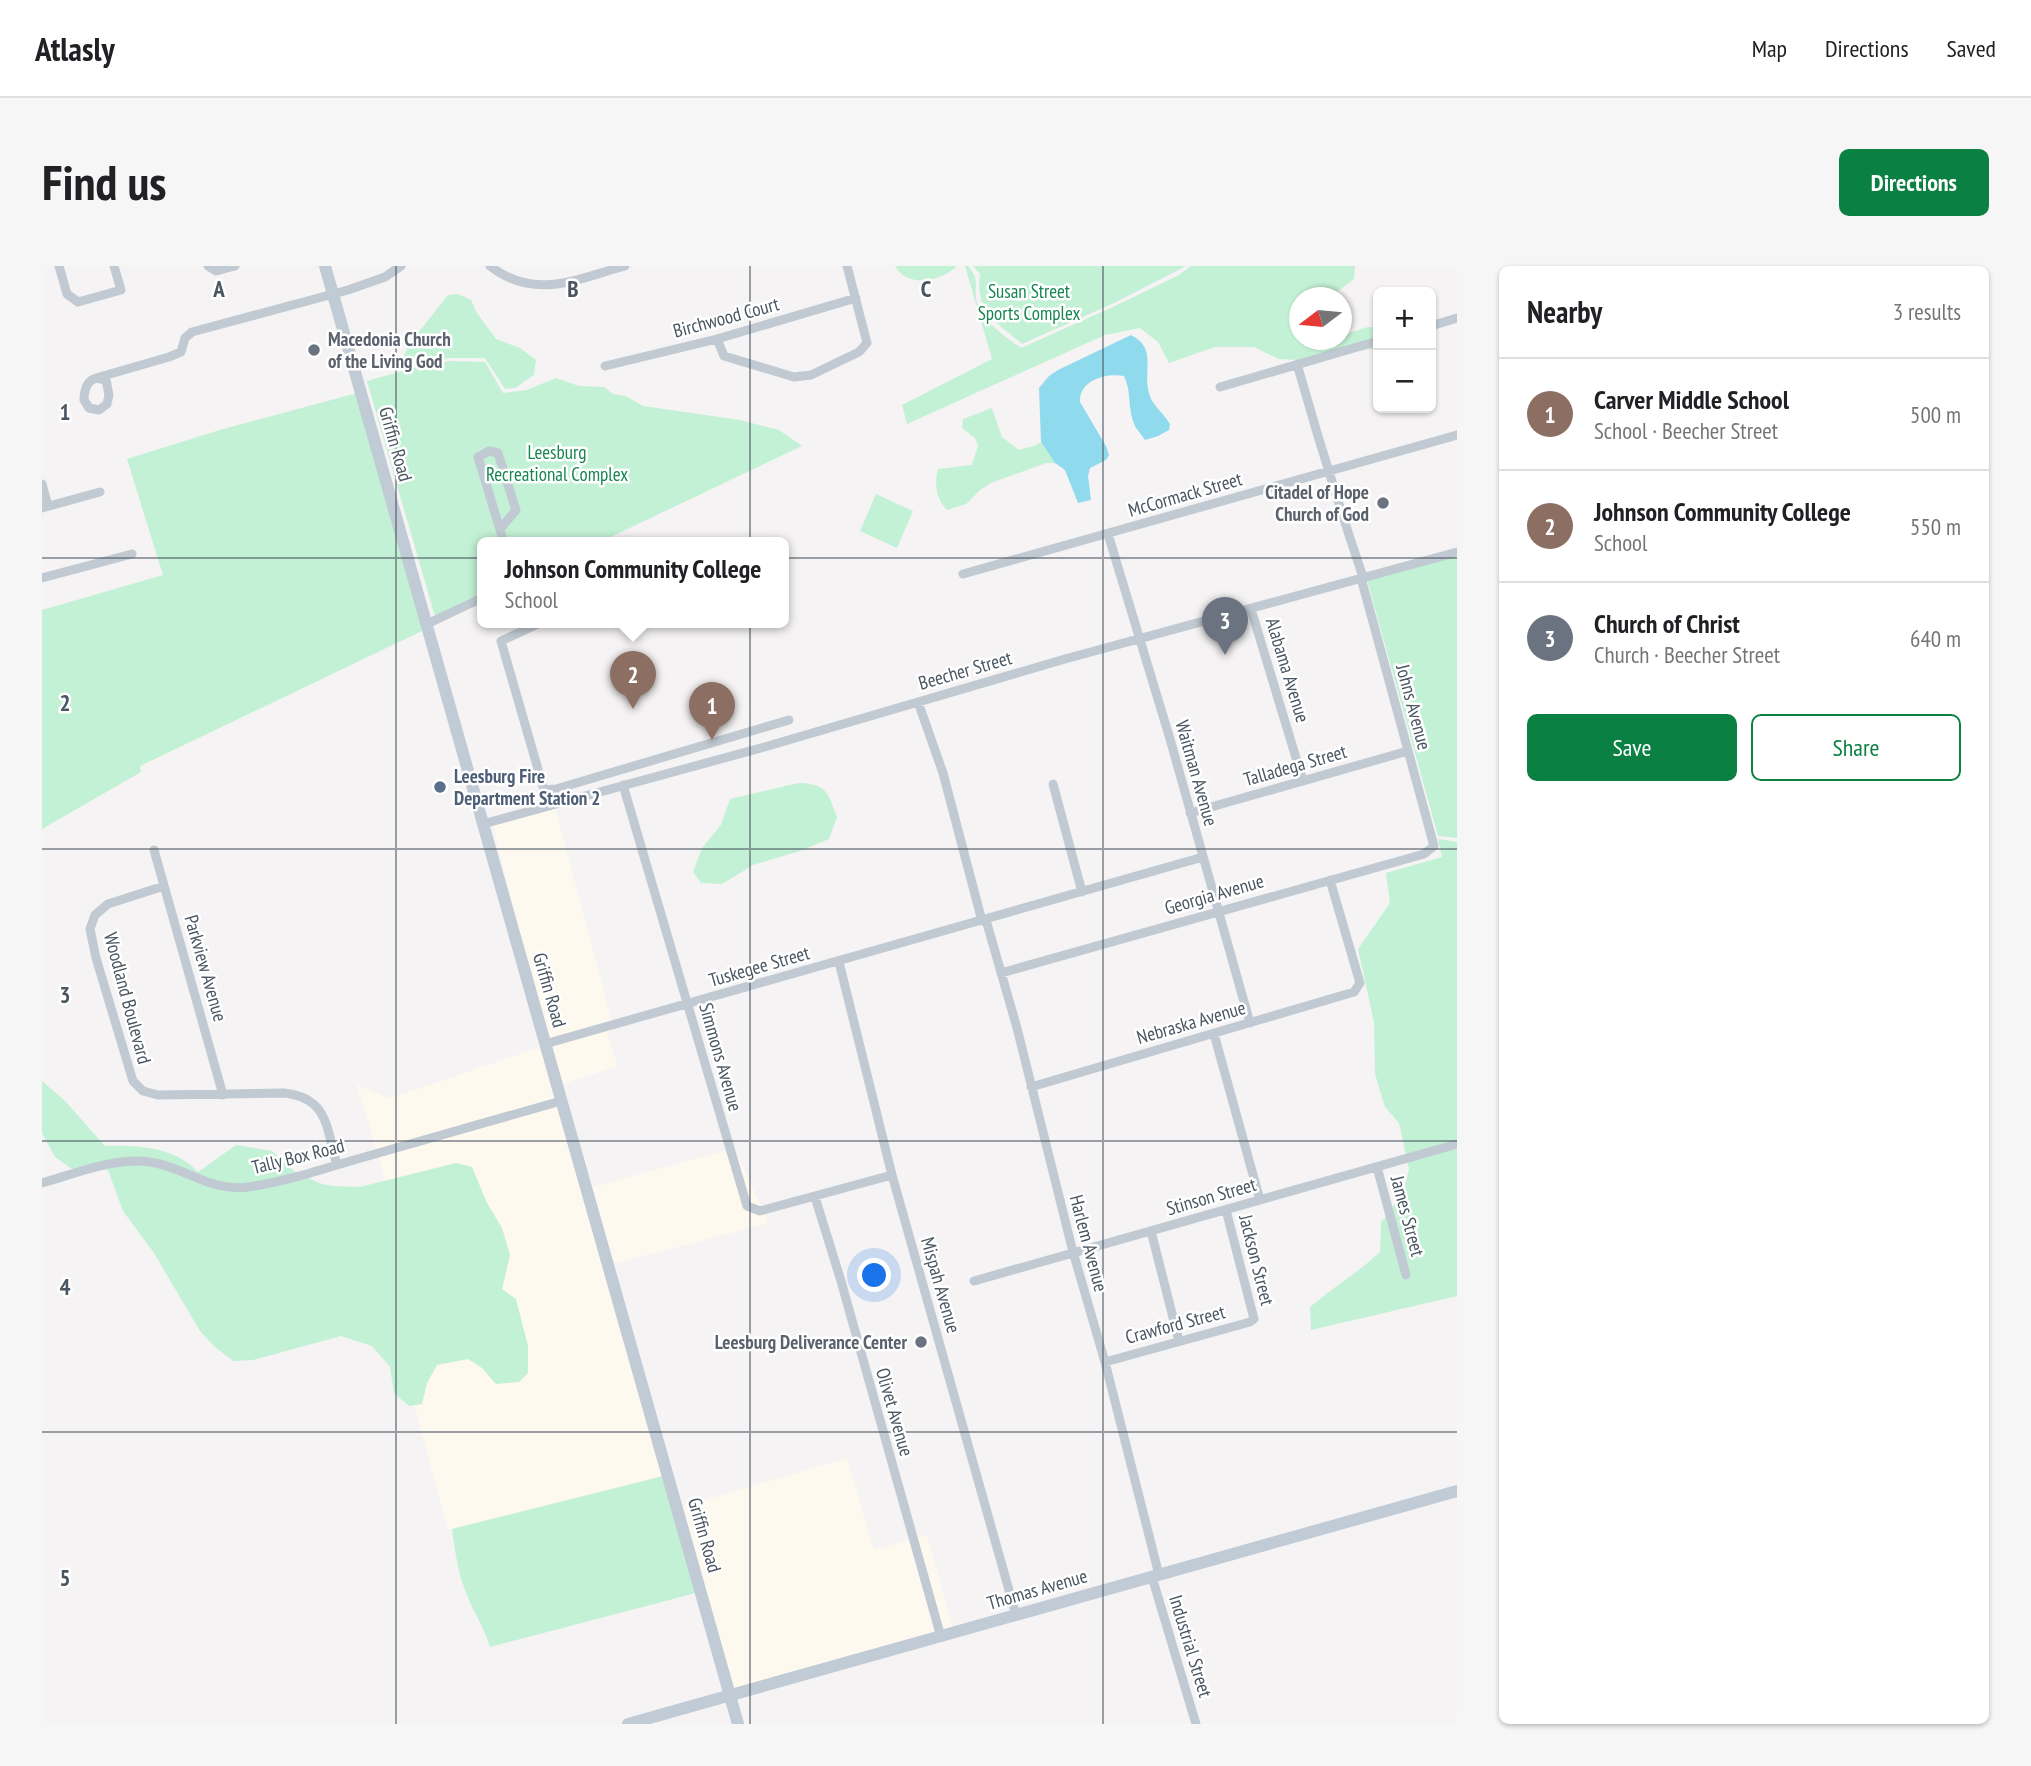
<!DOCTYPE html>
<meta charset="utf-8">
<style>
:root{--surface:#fff;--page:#f6f6f6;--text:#202124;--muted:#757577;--line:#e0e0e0;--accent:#0b8043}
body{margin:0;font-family:"PT Sans Narrow",sans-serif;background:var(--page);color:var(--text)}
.controls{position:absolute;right:21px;top:21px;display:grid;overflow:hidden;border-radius:10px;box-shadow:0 2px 5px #0004}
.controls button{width:63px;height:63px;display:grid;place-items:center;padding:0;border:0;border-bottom:2px solid var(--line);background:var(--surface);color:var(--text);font:35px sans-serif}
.compass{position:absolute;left:1247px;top:21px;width:63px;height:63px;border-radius:50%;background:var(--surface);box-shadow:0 2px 5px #0004;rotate:254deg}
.you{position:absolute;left:833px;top:1010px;width:24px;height:24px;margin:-18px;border:5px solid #fff;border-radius:50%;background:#1a73e8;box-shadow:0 0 0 10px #1a73e833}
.badge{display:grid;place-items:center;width:46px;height:46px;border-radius:50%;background:var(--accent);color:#fff;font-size:23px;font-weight:700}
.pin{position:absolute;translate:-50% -58px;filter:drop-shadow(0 2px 4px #0008)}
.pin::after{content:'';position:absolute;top:37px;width:24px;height:21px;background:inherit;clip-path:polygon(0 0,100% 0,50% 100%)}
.popup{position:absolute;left:435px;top:271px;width:312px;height:91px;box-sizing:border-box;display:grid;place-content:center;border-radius:10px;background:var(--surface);filter:drop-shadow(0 2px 5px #0005);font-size:23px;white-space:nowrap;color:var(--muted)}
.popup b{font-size:26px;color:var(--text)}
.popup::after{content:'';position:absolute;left:50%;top:100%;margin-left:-14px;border:14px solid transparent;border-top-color:var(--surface)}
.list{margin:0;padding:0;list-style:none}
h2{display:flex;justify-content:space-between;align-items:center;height:91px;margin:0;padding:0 28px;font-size:30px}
h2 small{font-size:23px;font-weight:400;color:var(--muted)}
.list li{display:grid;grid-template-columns:46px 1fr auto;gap:21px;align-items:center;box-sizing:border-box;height:112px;padding:0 28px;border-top:2px solid var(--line)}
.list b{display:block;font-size:26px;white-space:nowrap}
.list p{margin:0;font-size:23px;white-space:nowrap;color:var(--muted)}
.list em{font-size:23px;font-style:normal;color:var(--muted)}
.actions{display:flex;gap:14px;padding:21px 28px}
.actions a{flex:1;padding:16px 0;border:2px solid var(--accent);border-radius:10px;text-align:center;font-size:24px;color:var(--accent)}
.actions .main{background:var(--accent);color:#fff}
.map{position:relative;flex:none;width:1415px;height:1458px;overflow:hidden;border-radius:10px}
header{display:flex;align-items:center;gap:42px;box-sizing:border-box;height:98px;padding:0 35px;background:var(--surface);border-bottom:2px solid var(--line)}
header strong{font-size:33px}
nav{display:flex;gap:38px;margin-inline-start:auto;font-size:24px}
.intro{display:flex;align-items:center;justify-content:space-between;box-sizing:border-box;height:168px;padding:0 42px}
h1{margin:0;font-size:49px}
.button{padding:18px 32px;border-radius:10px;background:var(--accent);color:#fff;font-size:24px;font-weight:700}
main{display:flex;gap:42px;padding:0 42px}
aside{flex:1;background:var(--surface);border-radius:10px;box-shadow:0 2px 5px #0004}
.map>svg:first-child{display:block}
.commercial{fill:#fdf9ef}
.green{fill:#c3f1d5}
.water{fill:#90daee}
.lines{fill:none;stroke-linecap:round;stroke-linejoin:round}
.street{stroke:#c1cad2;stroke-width:9}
.secondary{stroke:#c1cbd6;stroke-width:12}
.grid{fill:none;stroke:#4a5661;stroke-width:2;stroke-opacity:0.55}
.worship-dot{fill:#6b7280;stroke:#fff;stroke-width:2.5}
.service-dot{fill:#5c6f8a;stroke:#fff;stroke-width:2.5}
.labels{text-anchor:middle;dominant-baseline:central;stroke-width:5;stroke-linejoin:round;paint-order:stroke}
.park-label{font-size:19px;fill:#17864f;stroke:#fff}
.street-label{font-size:19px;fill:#4a5661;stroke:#fff}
.worship-label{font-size:19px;font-weight:bold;fill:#5b616d;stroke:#fff;text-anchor:end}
.service-label{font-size:19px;font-weight:bold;fill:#4e5e75;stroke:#fff;text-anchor:start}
.grid-label{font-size:23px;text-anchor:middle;font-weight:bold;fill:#4a5661;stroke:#fff;stroke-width:5;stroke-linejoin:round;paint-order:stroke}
</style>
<header>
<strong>Atlasly</strong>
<nav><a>Map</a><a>Directions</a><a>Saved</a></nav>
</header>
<div class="intro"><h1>Find us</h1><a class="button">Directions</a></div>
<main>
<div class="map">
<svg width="1415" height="1458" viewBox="0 0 1415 1458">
<rect width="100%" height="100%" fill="#f5f3f3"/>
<path class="commercial" d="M 513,541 L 572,763 L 565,768 L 576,800 L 521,818 L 551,921 L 692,882 L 727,957 L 571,998 L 483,692 L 451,558 Z
M 499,781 L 621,1210 L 406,1264 L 372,1139 L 380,1138 L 385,1117 L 395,1099 L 426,1093 L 440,1102 L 455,1118 L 460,1023 L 468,989 L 460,962 L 445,937 L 413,897 L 344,916 L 315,819 L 348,832 Z
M 805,1192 L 832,1284 L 885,1269 L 911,1363 L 691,1425 L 639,1241 Z"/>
<path class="green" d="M 853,0 L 915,0 C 900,15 865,23 853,0 Z
M 923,0 L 926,0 C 939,15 931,20 935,37 C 940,55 965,72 979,82 L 1073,40 L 1137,9 L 1149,0 L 1313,0 L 1312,13 L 1288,31 L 1258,32 L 1258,74 L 1300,74 L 1300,69 L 1326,61 L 1336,61 L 1336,82 L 1255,94 L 1237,93 L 1212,81 L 1173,81 L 1127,97 L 1116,76 L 1098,62 L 1063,69 L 865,158 L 860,139 L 950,93 Z
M 931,0 L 1144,0 L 1072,37 L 980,78 C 954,55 933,48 938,8 Z
M 416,28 L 429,34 L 435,47 L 454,73 L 478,82 L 494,94 L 492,109 L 473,122 L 463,123 L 443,92 L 408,92 L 355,103 L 368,77 L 406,29 Z
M 408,95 L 443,96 L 461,127 L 485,124 L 514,112 L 537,120 L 562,121 L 571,128 L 584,130 L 601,140 L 698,154 L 737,164 L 760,180 L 556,277 L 440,277 L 440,331 L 394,354 L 325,115 L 375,101 Z
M 315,127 L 382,364 L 98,500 L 99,506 L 0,563 L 0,344 L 121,309 L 85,193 L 181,163 Z
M 950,142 L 960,171 L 977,184 L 992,180 L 999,176 L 1013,197 L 1004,197 L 949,217 L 938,224 L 924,238 L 905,244 C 894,233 892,217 896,203 L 930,199 L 936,180 L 933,172 L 920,162 L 921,153 Z
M 834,228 L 871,245 L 855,282 L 818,265 Z
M 1415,288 L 1415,572 L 1396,570 L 1325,314 Z
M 757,517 C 785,518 786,527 795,551 L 787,573 L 758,585 L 711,599 L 680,618 L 659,617 L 651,606 L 660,582 L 679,559 L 688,533 Z
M 1396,573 L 1415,576 L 1415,1030 L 1269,1064 L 1268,1041 C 1291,1021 1316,1007 1338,986 L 1339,957 L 1361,926 L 1367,903 L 1357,857 L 1343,841 L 1333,808 L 1332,756 L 1316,683 L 1348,637 L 1344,607 L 1400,591 Z
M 0,815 L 23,835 L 63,880 C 96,879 133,881 156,906 L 194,879 L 230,885 L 252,905 L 277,917 L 289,920 L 318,921 L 414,897 L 430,901 L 445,937 L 460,962 L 468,989 L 460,1023 L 474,1033 L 486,1080 L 486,1107 L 477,1116 L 454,1118 L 440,1102 L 426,1093 L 395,1099 L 385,1117 L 380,1138 L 367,1140 L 352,1127 L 348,1101 L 330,1080 L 299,1070 L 211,1094 L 191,1095 L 173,1081 L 158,1065 L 112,987 L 81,945 L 66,904 L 30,903 L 13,891 L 0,867 Z
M 621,1210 L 654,1327 L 448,1381 C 443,1363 432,1347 425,1329 C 416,1308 413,1285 410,1263 Z"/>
<path class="water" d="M 1089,69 C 1117,83 1099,107 1108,130 C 1110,138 1123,149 1128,158 L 1127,164 L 1116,170 L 1103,174 C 1100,169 1095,164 1093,160 C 1085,143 1090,126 1082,110 C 1064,107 1037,114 1038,136 L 1064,180 L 1067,189 L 1064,194 L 1048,202 L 1046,210 L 1049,234 L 1036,237 L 1023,204 L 1013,197 L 999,176 L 997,122 L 1007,110 L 1016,104 Z"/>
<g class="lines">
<path class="street" d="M 17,0 L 25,28 L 36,36 L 79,24 L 72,0
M 166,0 L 174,5 L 193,0
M 448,0 C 493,35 534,13 583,0
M 1389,60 L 1415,52
M 675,73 L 682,90 L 752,111 L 769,109 L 817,86 L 825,77 L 823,69 L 805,0
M 1255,98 C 1275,169 1297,240 1321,311
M 563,100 L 675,73 L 814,32
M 54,112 L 64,114 L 67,129 L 65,138 L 57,144 L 47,142 L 42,134 C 42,124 45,115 54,112 L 127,91 L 139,86 L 143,72 L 150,66 L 306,24 L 343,11 L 359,0
M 1178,121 L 1336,75
M 0,218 L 6,240
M 0,242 L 58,226
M 458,263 L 474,244 L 456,187 L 447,185 L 436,191 L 462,277
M 1066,268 L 1128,473 L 1208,757
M 921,308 L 1415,169
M 0,312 L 90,288
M 1209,343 L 1261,515
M 498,357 L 459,375 L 502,524 L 514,523 L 747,454
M 385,358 L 440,332
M 876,436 L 901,507 L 940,655
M 1011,518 L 1040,626
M 581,519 L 705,940 L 718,945 L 850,909
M 1148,547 L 1366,485
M 441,558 L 726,480 L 1023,393 L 1415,286
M 112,584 L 181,829
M 122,620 L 66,638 L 53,649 L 48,663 L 54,692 L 91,815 L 101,825 L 116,829 L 242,827 C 287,832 284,862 295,899
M 944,654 L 975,762 L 1031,986 L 1063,1096 L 1117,1309
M 797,696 L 850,909 L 974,1349
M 959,707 L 1382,588 L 1392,580 L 1319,312
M 1172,768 L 1218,934
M 503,778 L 1161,591
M 989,821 L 1312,726 L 1318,717 L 1288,614
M 1335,901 L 1364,1009
M 0,917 C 35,907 77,889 114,897 C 146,904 171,926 206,921 C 244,916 283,902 319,892 C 386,873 453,854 519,835
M 773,931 L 799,1015 L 899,1371
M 1109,965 L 1137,1075
M 932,1015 L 1415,878
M 1063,1096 L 1208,1056 L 1212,1053 L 1184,944
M 1110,1311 L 1154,1458"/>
<path class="secondary" d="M 283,0 L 696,1458
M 586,1458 L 1415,1225"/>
</g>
<path class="grid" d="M 354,0 L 354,1458M 708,0 L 708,1458M 1061,0 L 1061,1458M 0,292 L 1415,292M 0,583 L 1415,583M 0,875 L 1415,875M 0,1166 L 1415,1166"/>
<g class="worship-dot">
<circle cx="272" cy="84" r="7"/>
<circle cx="1341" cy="237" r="7"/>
<circle cx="879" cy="1076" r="7"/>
</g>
<circle class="service-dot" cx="398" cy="521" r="7"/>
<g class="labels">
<g class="park-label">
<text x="987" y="25">Susan Street<tspan x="987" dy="22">Sports Complex</tspan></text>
<text x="515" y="186">Leesburg<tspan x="515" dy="22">Recreational Complex</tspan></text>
</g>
<g class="street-label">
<text transform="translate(684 51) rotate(-15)">Birchwood Court</text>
<text transform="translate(354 178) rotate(74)">Griffin Road</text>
<text transform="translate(1143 228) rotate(-16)">McCormack Street</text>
<text transform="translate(923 404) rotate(-16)">Beecher Street</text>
<text transform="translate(1246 404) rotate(73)">Alabama Avenue</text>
<text transform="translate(1372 441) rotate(75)">Johns Avenue</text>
<text transform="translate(1253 499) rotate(-16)">Talladega Street</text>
<text transform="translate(1155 507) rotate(74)">Waitman Avenue</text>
<text transform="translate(1172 628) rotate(-16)">Georgia Avenue</text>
<text transform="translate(717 700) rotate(-16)">Tuskegee Street</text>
<text transform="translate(164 702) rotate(74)">Parkview Avenue</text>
<text transform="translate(508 724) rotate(74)">Griffin Road</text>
<text transform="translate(86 732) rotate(75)">Woodland Boulevard</text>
<text transform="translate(1149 756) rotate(-16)">Nebraska Avenue</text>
<text transform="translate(679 791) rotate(74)">Simmons Avenue</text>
<text transform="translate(256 890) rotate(-14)">Tally Box Road</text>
<text transform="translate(1169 930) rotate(-16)">Stinson Street</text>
<text transform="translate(1366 950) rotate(75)">James Street</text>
<text transform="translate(1047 977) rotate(75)">Harlem Avenue</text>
<text transform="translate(1215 994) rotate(76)">Jackson Street</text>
<text transform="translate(899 1019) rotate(74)">Mispah Avenue</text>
<text transform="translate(1133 1058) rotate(-15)">Crawford Street</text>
<text transform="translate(853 1146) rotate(74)">Olivet Avenue</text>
<text transform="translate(663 1269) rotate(74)">Griffin Road</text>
<text transform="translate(995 1323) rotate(-16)">Thomas Avenue</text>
<text transform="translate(1149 1380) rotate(73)">Industrial Street</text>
</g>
<g class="worship-label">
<text x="286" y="73" text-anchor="start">Macedonia Church<tspan x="286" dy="22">of the Living God</tspan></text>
<text x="1327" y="226">Citadel of Hope<tspan x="1327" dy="22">Church of God</tspan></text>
<text x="865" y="1076">Leesburg Deliverance Center</text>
</g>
<g class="service-label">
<text x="412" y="510">Leesburg Fire<tspan x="412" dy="22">Department Station 2</tspan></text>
</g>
</g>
<g class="grid-label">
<text x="177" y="31">A</text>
<text x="531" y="31">B</text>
<text x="884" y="31">C</text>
<text x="23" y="154">1</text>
<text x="23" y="445">2</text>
<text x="23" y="737">3</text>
<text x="23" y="1029">4</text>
<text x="23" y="1320">5</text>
</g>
</svg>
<div class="controls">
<button>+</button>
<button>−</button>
</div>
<svg class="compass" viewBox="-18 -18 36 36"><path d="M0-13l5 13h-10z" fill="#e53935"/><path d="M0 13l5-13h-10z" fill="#757577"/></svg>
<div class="you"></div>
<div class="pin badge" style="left:670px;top:474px;background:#8d6e63">1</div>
<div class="pin badge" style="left:591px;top:443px;background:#8d6e63">2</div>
<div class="popup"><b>Johnson Community College</b>School</div>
<div class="pin badge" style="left:1183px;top:389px;background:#6b7280">3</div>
</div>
<aside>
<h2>Nearby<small>3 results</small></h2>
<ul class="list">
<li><span class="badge" style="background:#8d6e63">1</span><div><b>Carver Middle School</b><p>School · Beecher Street</p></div><em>500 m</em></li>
<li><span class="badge" style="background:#8d6e63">2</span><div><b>Johnson Community College</b><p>School</p></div><em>550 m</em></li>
<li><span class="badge" style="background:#6b7280">3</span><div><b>Church of Christ</b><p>Church · Beecher Street</p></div><em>640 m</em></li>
</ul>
<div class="actions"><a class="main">Save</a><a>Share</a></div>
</aside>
</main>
